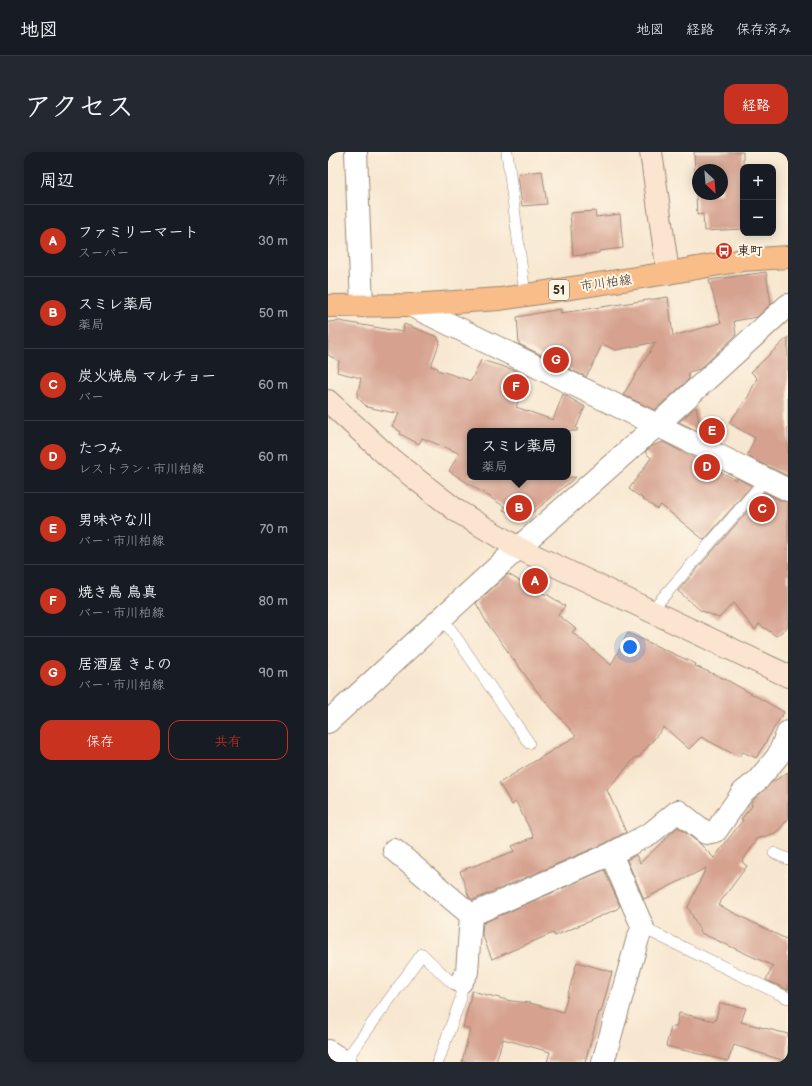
<!DOCTYPE html>
<html lang="ja">
<meta charset="utf-8">
<style>
:root{--surface:#171b24;--page:#242831;--text:#f1f3f6;--muted:#9ea1a6;--line:#363941;--accent:#c8321e}
body{margin:0;font-family:"Balsamiq Sans","Klee One",sans-serif;background:var(--page);color:var(--text)}
.controls{position:absolute;right:12px;top:12px;display:grid;overflow:hidden;border-radius:8px;box-shadow:0 2px 10px #0003}
.controls button{width:36px;height:36px;display:grid;place-items:center;padding:0;border:0;border-bottom:1px solid var(--line);background:var(--surface);color:var(--text);font:20px sans-serif}
.compass{position:absolute;left:364px;top:12px;width:36px;height:36px;border-radius:50%;background:var(--surface);box-shadow:0 2px 10px #0003;rotate:154deg}
.you{position:absolute;left:302px;top:495px;width:14px;height:14px;margin:-10px;border:3px solid #fff;border-radius:50%;background:#1a73e8;box-shadow:0 0 0 6px #1a73e833}
.badge{display:grid;place-items:center;width:26px;height:26px;border-radius:50%;background:var(--accent);color:#fff;font-size:13px;font-weight:700}
.pin{position:absolute;translate:-50% -50%;border:2px solid #fff;box-shadow:0 1px 4px #0006}
.popup{position:absolute;left:139px;top:276px;width:104px;height:52px;box-sizing:border-box;display:grid;place-content:center;border-radius:8px;background:var(--surface);filter:drop-shadow(0 1px 3px #0005);font-size:13px;white-space:nowrap;color:var(--muted)}
.popup b{font-size:15px;color:var(--text)}
.popup::after{content:'';position:absolute;left:50%;top:100%;margin-left:-8px;border:8px solid transparent;border-top-color:var(--surface)}
.list{margin:0;padding:0;list-style:none}
h2{display:flex;justify-content:space-between;align-items:center;height:52px;margin:0;padding:0 16px;font-size:17px}
h2 small{font-size:13px;font-weight:400;color:var(--muted)}
.list li{display:grid;grid-template-columns:26px 1fr auto;gap:12px;align-items:center;box-sizing:border-box;height:72px;padding:0 16px;border-top:1px solid var(--line)}
.list b{display:block;font-size:15px;white-space:nowrap}
.list p{margin:0;font-size:13px;white-space:nowrap;color:var(--muted)}
.list em{font-size:13px;font-style:normal;color:var(--muted)}
.actions{display:flex;gap:8px;padding:12px 16px}
.actions a{flex:1;padding:9px 0;border:1px solid var(--accent);border-radius:12px;text-align:center;font-size:14px;color:var(--accent)}
.actions .main{background:var(--accent);color:#fff}
.map{position:relative;flex:none;width:460px;height:910px;overflow:hidden;border-radius:12px}
header{display:flex;align-items:center;gap:24px;box-sizing:border-box;height:56px;padding:0 20px;background:var(--surface);border-bottom:1px solid var(--line)}
header strong{font-size:19px}
nav{display:flex;gap:22px;margin-inline-start:auto;font-size:14px}
.intro{display:flex;align-items:center;justify-content:space-between;box-sizing:border-box;height:96px;padding:0 24px}
h1{margin:0;font-size:28px}
.button{padding:10px 18px;border-radius:12px;background:var(--accent);color:#fff;font-size:14px;font-weight:700}
main{display:flex;gap:24px;padding:0 24px}
aside{flex:1;background:var(--surface);border-radius:12px;box-shadow:0 2px 10px #0003}
.map>svg:first-child{display:block}
.building{fill:#d6a18f;fill-rule:evenodd}
.lines{fill:none;stroke-linecap:round;stroke-linejoin:round}
.lane-casing{stroke:#9a8877;stroke-width:12}
.street-casing{stroke:#9a8877;stroke-width:24}
.secondary-casing{stroke:#9a8877;stroke-width:24}
.primary-casing{stroke:#9a8877;stroke-width:24}
.lane{stroke:#fff;stroke-width:11}
.street{stroke:#fff;stroke-width:22}
.secondary{stroke:#fce5d0;stroke-width:22}
.primary{stroke:#f8bd89;stroke-width:22}
.labels{text-anchor:middle;dominant-baseline:central;stroke-width:4;stroke-linejoin:round;paint-order:stroke}
.shield{fill:#fcf5e5;stroke:#75675a;stroke-width:1}
.shield-label{font-size:12px;font-weight:bold;fill:#3b2a1e}
.poi-label{font-size:13px;font-weight:bold;fill:#3b2a1e;stroke:#fcf5e5;text-anchor:start}
.street-label{font-size:13px;fill:#3b2a1e;stroke:#fcf5e5}
</style>
<header>
<strong>地図</strong>
<nav><a>地図</a><a>経路</a><a>保存済み</a></nav>
</header>
<div class="intro"><h1>アクセス</h1><a class="button">経路</a></div>
<main>
<aside>
<h2>周辺<small>7件</small></h2>
<ul class="list">
<li><span class="badge">A</span><div><b>ファミリーマート</b><p>スーパー</p></div><em>30 m</em></li>
<li><span class="badge">B</span><div><b>スミレ薬局</b><p>薬局</p></div><em>50 m</em></li>
<li><span class="badge">C</span><div><b>炭火焼鳥 マルチョー</b><p>バー</p></div><em>60 m</em></li>
<li><span class="badge">D</span><div><b>たつみ</b><p>レストラン · 市川柏線</p></div><em>60 m</em></li>
<li><span class="badge">E</span><div><b>男味やな川</b><p>バー · 市川柏線</p></div><em>70 m</em></li>
<li><span class="badge">F</span><div><b>焼き鳥 鳥真</b><p>バー · 市川柏線</p></div><em>80 m</em></li>
<li><span class="badge">G</span><div><b>居酒屋 きよの</b><p>バー · 市川柏線</p></div><em>90 m</em></li>
</ul>
<div class="actions"><a class="main">保存</a><a>共有</a></div>
</aside>
<div class="map">
<svg width="460" height="910" viewBox="0 0 460 910">
<rect width="100%" height="100%" fill="#fcf5e5"/>
<filter id="ink" filterUnits="userSpaceOnUse"><feTurbulence type="fractalNoise" baseFrequency=".025" numOctaves="2"/><feDisplacementMap in="SourceGraphic" scale="8" xChannelSelector="R" yChannelSelector="G"/><feConvolveMatrix kernelMatrix="1 2 1 2 8 2 1 2 1" color-interpolation-filters="sRGB"/></filter>
<filter id="wash" filterUnits="userSpaceOnUse"><feTurbulence type="fractalNoise" baseFrequency=".012" numOctaves="4" result="noise"/><feDisplacementMap in="SourceGraphic" scale="16" xChannelSelector="R" yChannelSelector="G"/><feGaussianBlur stdDeviation="0.9" result="paint"/><feColorMatrix in="noise" values="0 0 0 0 0 0 0 0 0 0 0 0 0 0 0 0 0 1.4 0 .05"/><feComposite in="paint" operator="in"/></filter>
<g filter="url(#wash)">
<rect width="100%" height="100%" fill="#f8e7d0"/>
<g id="blocks">
<path class="building" d="M 366,0 L 415,0 L 415,77 L 376,79 L 375,62 L 369,63 ZM 370,18 L 394,18 L 394,42 L 370,42 Z
M 214,19 L 219,52 L 194,54 L 190,22 Z
M 267,59 L 268,65 L 292,62 L 295,96 L 271,99 L 271,101 L 245,104 L 242,61 Z
M 438,120 L 443,152 L 429,165 L 406,169 L 408,183 L 372,217 L 360,220 L 361,227 L 327,258 L 295,243 L 328,190 L 288,198 L 274,192 L 262,219 L 261,219 L 258,225 L 191,192 L 189,165 L 232,157 L 233,161 L 340,145 L 345,184 L 393,171 L 381,128 Z
M 11,169 L 75,180 L 76,172 L 110,185 L 110,188 L 112,189 L 103,214 L 110,216 L 110,218 L 143,229 L 153,208 L 186,218 L 200,224 L 188,255 L 225,268 L 235,242 L 257,255 L 248,276 L 249,276 L 249,279 L 142,279 L 142,325 L 248,325 L 197,367 L 175,358 L 177,355 L 121,319 L 131,301 L 94,286 L 91,292 L 72,282 L 73,280 L 64,274 L 71,262 L 39,255 L 29,245 L 33,226 L 9,220 L 11,209 L 0,203 L 0,170 Z
M 460,185 L 460,324 L 419,304 L 427,286 L 401,271 L 420,245 L 429,226 L 423,220 Z
M 368,255 L 372,274 L 391,266 L 394,270 L 378,283 L 351,270 Z
M 335,290 L 408,328 L 409,326 L 423,334 L 376,388 L 333,353 L 329,357 L 301,337 L 323,306 L 317,300 L 324,294 Z
M 436,340 L 454,349 L 460,350 L 460,475 L 448,484 L 431,472 L 427,478 L 405,451 L 391,466 L 372,458 L 350,439 Z
M 180,422 L 210,440 L 220,443 L 237,454 L 230,463 L 248,477 L 244,480 L 283,513 L 300,481 L 368,512 L 367,514 L 397,527 L 456,560 L 428,606 L 415,600 L 411,605 L 373,585 L 361,597 L 336,575 L 311,605 L 307,606 L 279,638 L 298,680 L 278,691 L 145,748 L 141,745 L 132,719 L 187,699 L 184,694 L 206,685 L 188,650 L 184,653 L 171,631 L 248,584 L 211,542 L 159,471 L 148,451 Z
M 460,620 L 460,667 L 452,677 L 447,681 L 429,687 L 414,710 L 419,714 L 390,753 L 458,787 L 460,782 L 460,838 L 438,828 L 445,814 L 373,781 L 360,755 L 378,716 L 316,747 L 299,708 L 308,703 L 312,711 L 350,675 L 371,691 L 386,706 L 415,668 L 413,667 L 424,654 L 423,651 L 424,649 L 443,631 Z
M 276,718 L 292,754 L 289,757 L 227,784 L 225,781 L 164,807 L 154,782 L 155,771 Z
M 249,810 L 284,820 L 273,860 L 271,860 L 257,910 L 219,910 L 222,900 L 175,887 L 168,910 L 134,910 L 142,877 L 135,875 L 144,839 L 183,849 L 202,851 L 235,860 Z
M 392,851 L 418,856 L 413,870 L 460,882 L 460,910 L 406,893 L 400,909 L 338,894 L 343,875 L 348,875 L 351,861 L 387,869 Z"/>
</g>
</g>
<g filter="url(#ink)">
<use href="#blocks" fill-opacity="0" stroke="#9a8877" stroke-width="1"/>
<g class="lines">
<g class="lane-casing">
<path id="lane" d="M 179,0 L 197,143
M 323,459 L 438,327
M 114,465 L 201,591
M 446,701 L 460,707
M 315,776 L 460,846
M 17,909 L 94,802 L 124,831 L 133,830 L 133,846 L 110,910"/>
</g>
<g class="street-casing">
<path id="street" d="M 28,0 L 34,154
M 82,153 L 329,273 L 460,338
M 0,570 L 190,396 L 329,273 L 460,153
M 66,698 L 143,763 L 139,820 L 133,830
M 143,763 L 283,702 L 323,681 L 350,659 L 378,681 L 388,679 L 415,640 L 430,628 L 450,604 L 460,580
M 0,899 L 17,910
M 275,910 L 310,786 L 315,776 L 283,702"/>
</g>
<g class="secondary-casing">
<path id="secondary" d="M 323,0 L 340,121
M 0,249 L 65,309 L 129,359 L 190,396 L 460,524"/>
</g>
<g class="primary-casing">
<path id="primary" d="M 0,154 L 82,153 L 172,147 L 340,121 L 415,108 L 460,105"/>
</g>
<use href="#lane" class="lane"/>
<use href="#street" class="street"/>
<use href="#secondary" class="secondary"/>
<use href="#primary" class="primary"/>
</g>
</g>
<defs>
<g id="bus-disc" transform="scale(0.9)"><circle r="9.5" fill="#c8321e" stroke="#fcf5e5"/><path d="M-5-6H5V4H4V6H2V4H-2V6H-4V4H-5ZM-3.5-4V0h7V-4ZM-3.5 1.2v1.5H-2V1.2ZM2 1.2v1.5H3.5V1.2Z" fill="#fff"/></g>
</defs>
<g fill-rule="evenodd">
<use href="#bus-disc" x="396" y="99"/>
</g>
<g class="labels">
<rect class="shield" x="221" y="128" width="20" height="20" rx="3"/>
<g class="shield-label">
<text x="231" y="138">51</text>
</g>
<g class="poi-label">
<text x="409" y="99">東町</text>
</g>
<g class="street-label">
<text transform="translate(278 131) rotate(-8)">市川柏線</text>
</g>
</g>
</svg>
<div class="controls">
<button>+</button>
<button>−</button>
</div>
<svg class="compass" viewBox="-18 -18 36 36"><path d="M0-13l5 13h-10z" fill="#e53935"/><path d="M0 13l5-13h-10z" fill="#9ea1a6"/></svg>
<div class="you"></div>
<div class="pin badge" style="left:207px;top:429px">A</div>
<div class="pin badge" style="left:191px;top:356px">B</div>
<div class="popup"><b>スミレ薬局</b>薬局</div>
<div class="pin badge" style="left:434px;top:357px">C</div>
<div class="pin badge" style="left:379px;top:315px">D</div>
<div class="pin badge" style="left:384px;top:279px">E</div>
<div class="pin badge" style="left:188px;top:235px">F</div>
<div class="pin badge" style="left:228px;top:208px">G</div>
</div>
</main>
